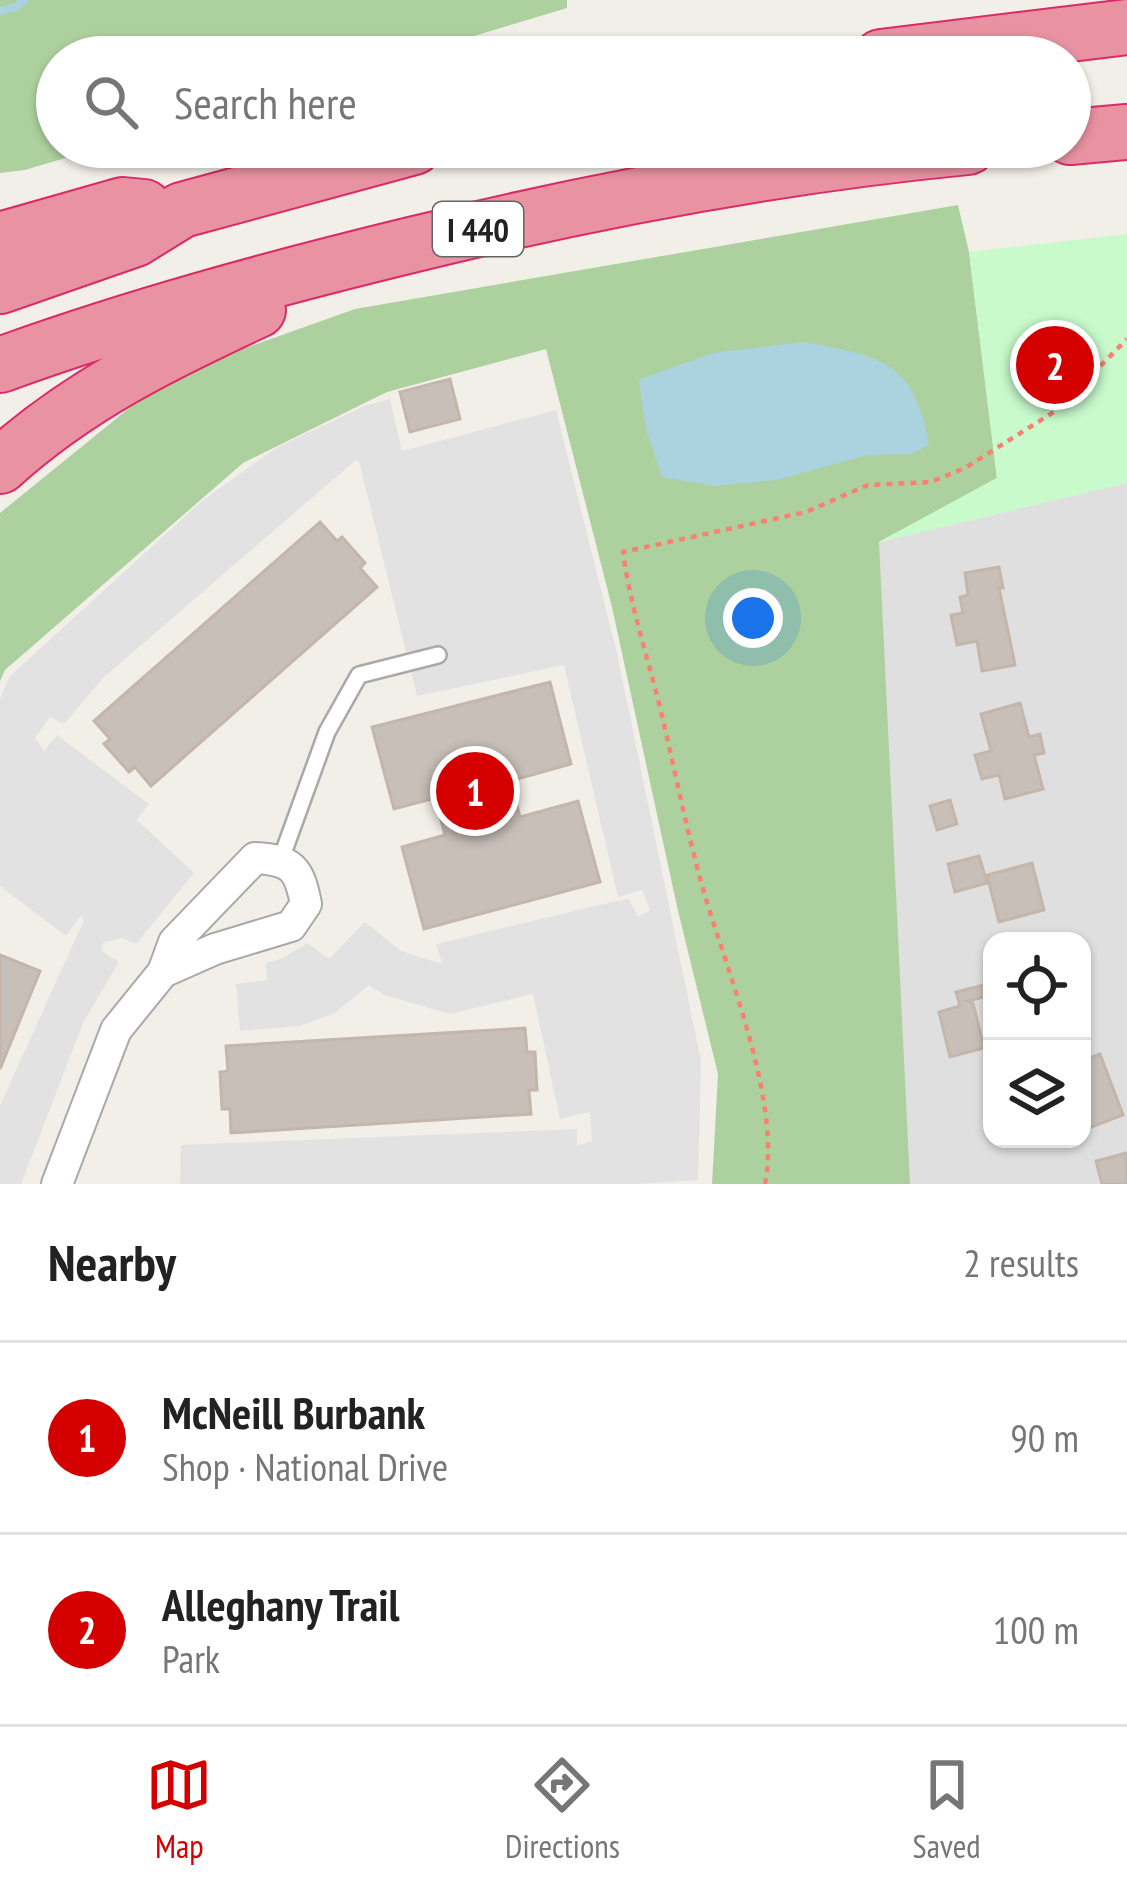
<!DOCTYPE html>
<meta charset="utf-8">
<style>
:root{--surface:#fff;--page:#f2f2f2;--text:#222;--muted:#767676;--line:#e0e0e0;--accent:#d40000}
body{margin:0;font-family:"PT Sans Narrow",sans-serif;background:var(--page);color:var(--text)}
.controls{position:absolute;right:36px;bottom:36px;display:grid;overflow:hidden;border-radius:24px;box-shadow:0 3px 9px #0004}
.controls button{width:108px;height:108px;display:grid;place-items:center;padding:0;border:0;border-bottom:3px solid var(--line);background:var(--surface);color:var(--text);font:60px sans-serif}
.you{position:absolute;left:753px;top:618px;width:42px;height:42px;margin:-30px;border:9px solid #fff;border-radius:50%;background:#1a73e8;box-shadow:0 0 0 18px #1a73e833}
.badge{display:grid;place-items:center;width:78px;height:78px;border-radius:50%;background:var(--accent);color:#fff;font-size:39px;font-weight:700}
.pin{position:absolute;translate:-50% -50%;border:6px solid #fff;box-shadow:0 3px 12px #0006}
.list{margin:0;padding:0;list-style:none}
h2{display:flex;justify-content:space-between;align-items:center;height:156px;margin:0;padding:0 48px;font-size:51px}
h2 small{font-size:39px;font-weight:400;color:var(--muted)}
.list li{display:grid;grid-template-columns:78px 1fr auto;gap:36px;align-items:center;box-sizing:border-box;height:192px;padding:0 48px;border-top:3px solid var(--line)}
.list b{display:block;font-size:45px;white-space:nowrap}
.list p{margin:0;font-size:39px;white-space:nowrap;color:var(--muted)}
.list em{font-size:39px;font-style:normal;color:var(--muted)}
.icon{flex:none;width:66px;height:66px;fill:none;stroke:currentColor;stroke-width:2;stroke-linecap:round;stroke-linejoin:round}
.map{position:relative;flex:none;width:1127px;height:1184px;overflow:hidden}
.search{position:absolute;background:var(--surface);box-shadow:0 3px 9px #0004;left:36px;right:36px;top:36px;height:132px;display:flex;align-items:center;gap:30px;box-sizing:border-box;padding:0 42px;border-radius:66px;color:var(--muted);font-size:45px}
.sheet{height:540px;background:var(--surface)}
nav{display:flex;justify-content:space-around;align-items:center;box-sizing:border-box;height:168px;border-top:3px solid var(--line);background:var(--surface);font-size:33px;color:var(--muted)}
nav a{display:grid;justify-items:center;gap:6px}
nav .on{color:var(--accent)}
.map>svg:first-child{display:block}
.residential{fill:#e0dfdf;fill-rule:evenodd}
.forest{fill:#add19e}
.park{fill:#c8facc}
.parking{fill:#e2e2e2}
.water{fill:#aad3df}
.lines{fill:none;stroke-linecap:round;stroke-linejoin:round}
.stream{stroke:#aad3df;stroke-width:8}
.building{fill:#c7bfb8;stroke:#c4b6ab;stroke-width:3}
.lane-casing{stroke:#a9a9a9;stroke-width:20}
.street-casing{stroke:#a9a9a9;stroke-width:34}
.highway-casing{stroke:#dc2a67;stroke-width:58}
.path{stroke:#fa8072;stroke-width:4.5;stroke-dasharray:6 6;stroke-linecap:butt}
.lane{stroke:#fff;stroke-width:15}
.street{stroke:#fff;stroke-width:30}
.highway{stroke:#e892a2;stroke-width:54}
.labels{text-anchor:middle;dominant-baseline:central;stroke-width:9;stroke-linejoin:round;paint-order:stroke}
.shield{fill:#fff;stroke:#646464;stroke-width:3}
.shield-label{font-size:33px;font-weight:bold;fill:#222}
</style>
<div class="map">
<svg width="1127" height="1184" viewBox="0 0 1127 1184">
<rect width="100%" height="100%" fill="#f2efe9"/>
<path class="residential" d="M 1127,483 L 1127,1184 L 832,1184 L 681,589 ZM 992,941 L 1082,941 L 1082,1139 L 992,1139 Z"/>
<path class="forest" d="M 0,0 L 567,0 L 567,8 L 404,57 L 57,57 L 57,147 L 102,147 L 25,170 L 0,173 Z
M 958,205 L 969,252 L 997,478 L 879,542 L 910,1184 L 712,1184 L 718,1074 L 678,911 L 612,607 L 546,349 L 387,392 L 243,463 L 5,670 L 0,681 L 0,513 L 170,375 L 355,309 Z"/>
<path class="park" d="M 1127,234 L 1127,483 L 879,542 L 997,478 L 969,252 Z"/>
<path class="parking" d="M 390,399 L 402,451 L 556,410 L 617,653 L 701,1061 L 698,1180 L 636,1184 L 180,1184 L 181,1145 L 577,1129 L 577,1146 L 592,1141 L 590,1112 L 560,1119 L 533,994 L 450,1014 L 384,995 L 369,985 L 335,1013 L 300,1026 L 240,1031 L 236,984 L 267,980 L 266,963 L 283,958 L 307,943 L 329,959 L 365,922 L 401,951 L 442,964 L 436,944 L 612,902 L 629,899 L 638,917 L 650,910 L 642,890 L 618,897 L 564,665 L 417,696 L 359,461 L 356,460 L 104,677 L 64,724 L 50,717 L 35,738 L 44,751 L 57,735 L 149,804 L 137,820 L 194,873 L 136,944 L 122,938 L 103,943 L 101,951 L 119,962 L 83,1023 L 21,1184 L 0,1184 L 0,1106 L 84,920 L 81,915 L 66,936 L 0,886 L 0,698 L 10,676 L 202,501 L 276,448 L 364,406 Z"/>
<path class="water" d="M 804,342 C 882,357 914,360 929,445 L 911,454 L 867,455 L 777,480 L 714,486 L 662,477 L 646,429 L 639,380 L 712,353 Z"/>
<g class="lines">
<path class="stream" d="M 0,11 L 16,7 L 24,0"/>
</g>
<path class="building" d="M 450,379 L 460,419 L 410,432 L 400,392 Z
M 320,522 L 337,541 L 342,537 L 365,563 L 360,568 L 377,587 L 151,786 L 135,767 L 129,772 L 104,744 L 110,739 L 94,721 Z
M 999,567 L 1003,588 L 999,588 L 1015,665 L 982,671 L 977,641 L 957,645 L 951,615 L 963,613 L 960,597 L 968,595 L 965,573 Z
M 550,682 L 571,764 L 510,781 L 520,817 L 578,801 L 600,882 L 424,929 L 402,847 L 445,835 L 435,798 L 394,809 L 372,727 Z
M 1020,703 L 1029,737 L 1040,734 L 1044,753 L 1034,755 L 1043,789 L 1005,799 L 999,775 L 982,779 L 975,755 L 991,751 L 981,714 Z
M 950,800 L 957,824 L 937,830 L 930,806 Z
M 979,856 L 987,883 L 955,892 L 948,864 Z
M 1032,863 L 1044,910 L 999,922 L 987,875 Z
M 0,955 L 40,971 L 0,1069 Z
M 992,983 L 992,995 L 968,1001 L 973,1003 L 984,1048 L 950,1057 L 939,1012 L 960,1006 L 956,992 Z
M 525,1028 L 527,1052 L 535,1052 L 537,1090 L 529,1090 L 531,1114 L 231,1133 L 230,1109 L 222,1109 L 220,1072 L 228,1071 L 226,1046 Z
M 1100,1054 L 1123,1115 L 1089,1128 L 1082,1116 L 1082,1061 Z
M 1126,1153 L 1127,1184 L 1102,1184 L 1096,1161 Z"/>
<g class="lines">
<g class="lane-casing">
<path id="lane" d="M 281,859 L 327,732 L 359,675 L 438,655"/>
</g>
<g class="street-casing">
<path id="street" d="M 57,1184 L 116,1030 L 163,972 L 174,942 L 255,858 C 292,860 299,868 306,904 L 291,926 L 215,949 L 163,972"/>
</g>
<g class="highway-casing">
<path id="highway" d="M 881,57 L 1127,27
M 1070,137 L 1127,132
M 0,240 L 123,205 L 144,207
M 0,286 L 135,239 L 182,210 L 414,147
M 0,365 C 135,316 272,279 411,245 C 595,200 779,165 968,147
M 0,466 C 77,396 165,353 258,310"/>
</g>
<path class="path" d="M 765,1184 C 781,1104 730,979 706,899 C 687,835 675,769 659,703 C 646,652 630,604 623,552 L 806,512 L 868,485 L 931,482 L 965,468 L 1057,410 L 1127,339"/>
<use href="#lane" class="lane"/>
<use href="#street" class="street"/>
<use href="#highway" class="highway"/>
</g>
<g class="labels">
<rect class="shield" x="433" y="202" width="90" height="54" rx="9"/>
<g class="shield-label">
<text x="478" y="229">I 440</text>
</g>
</g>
</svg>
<div class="controls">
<button><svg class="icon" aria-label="locate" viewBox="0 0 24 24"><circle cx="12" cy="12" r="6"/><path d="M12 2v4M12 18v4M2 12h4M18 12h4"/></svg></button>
<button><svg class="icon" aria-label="layers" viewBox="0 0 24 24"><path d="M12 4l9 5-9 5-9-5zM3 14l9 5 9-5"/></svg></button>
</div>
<div class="you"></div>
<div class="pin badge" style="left:475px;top:791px">1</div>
<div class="pin badge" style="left:1055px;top:365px">2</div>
<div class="search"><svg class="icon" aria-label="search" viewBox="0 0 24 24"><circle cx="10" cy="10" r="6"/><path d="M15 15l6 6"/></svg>Search here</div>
</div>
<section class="sheet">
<h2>Nearby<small>2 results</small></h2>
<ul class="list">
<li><span class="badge">1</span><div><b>McNeill Burbank</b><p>Shop · National Drive</p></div><em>90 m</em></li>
<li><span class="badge">2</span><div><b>Alleghany Trail</b><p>Park</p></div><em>100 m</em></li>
</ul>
</section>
<nav>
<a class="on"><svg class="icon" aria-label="map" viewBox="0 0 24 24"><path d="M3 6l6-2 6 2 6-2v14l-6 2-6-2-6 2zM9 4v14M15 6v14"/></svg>Map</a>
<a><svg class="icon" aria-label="directions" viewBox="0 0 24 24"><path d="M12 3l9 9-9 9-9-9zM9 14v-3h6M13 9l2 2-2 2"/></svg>Directions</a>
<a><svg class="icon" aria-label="saved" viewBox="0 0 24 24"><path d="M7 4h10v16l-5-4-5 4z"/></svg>Saved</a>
</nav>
